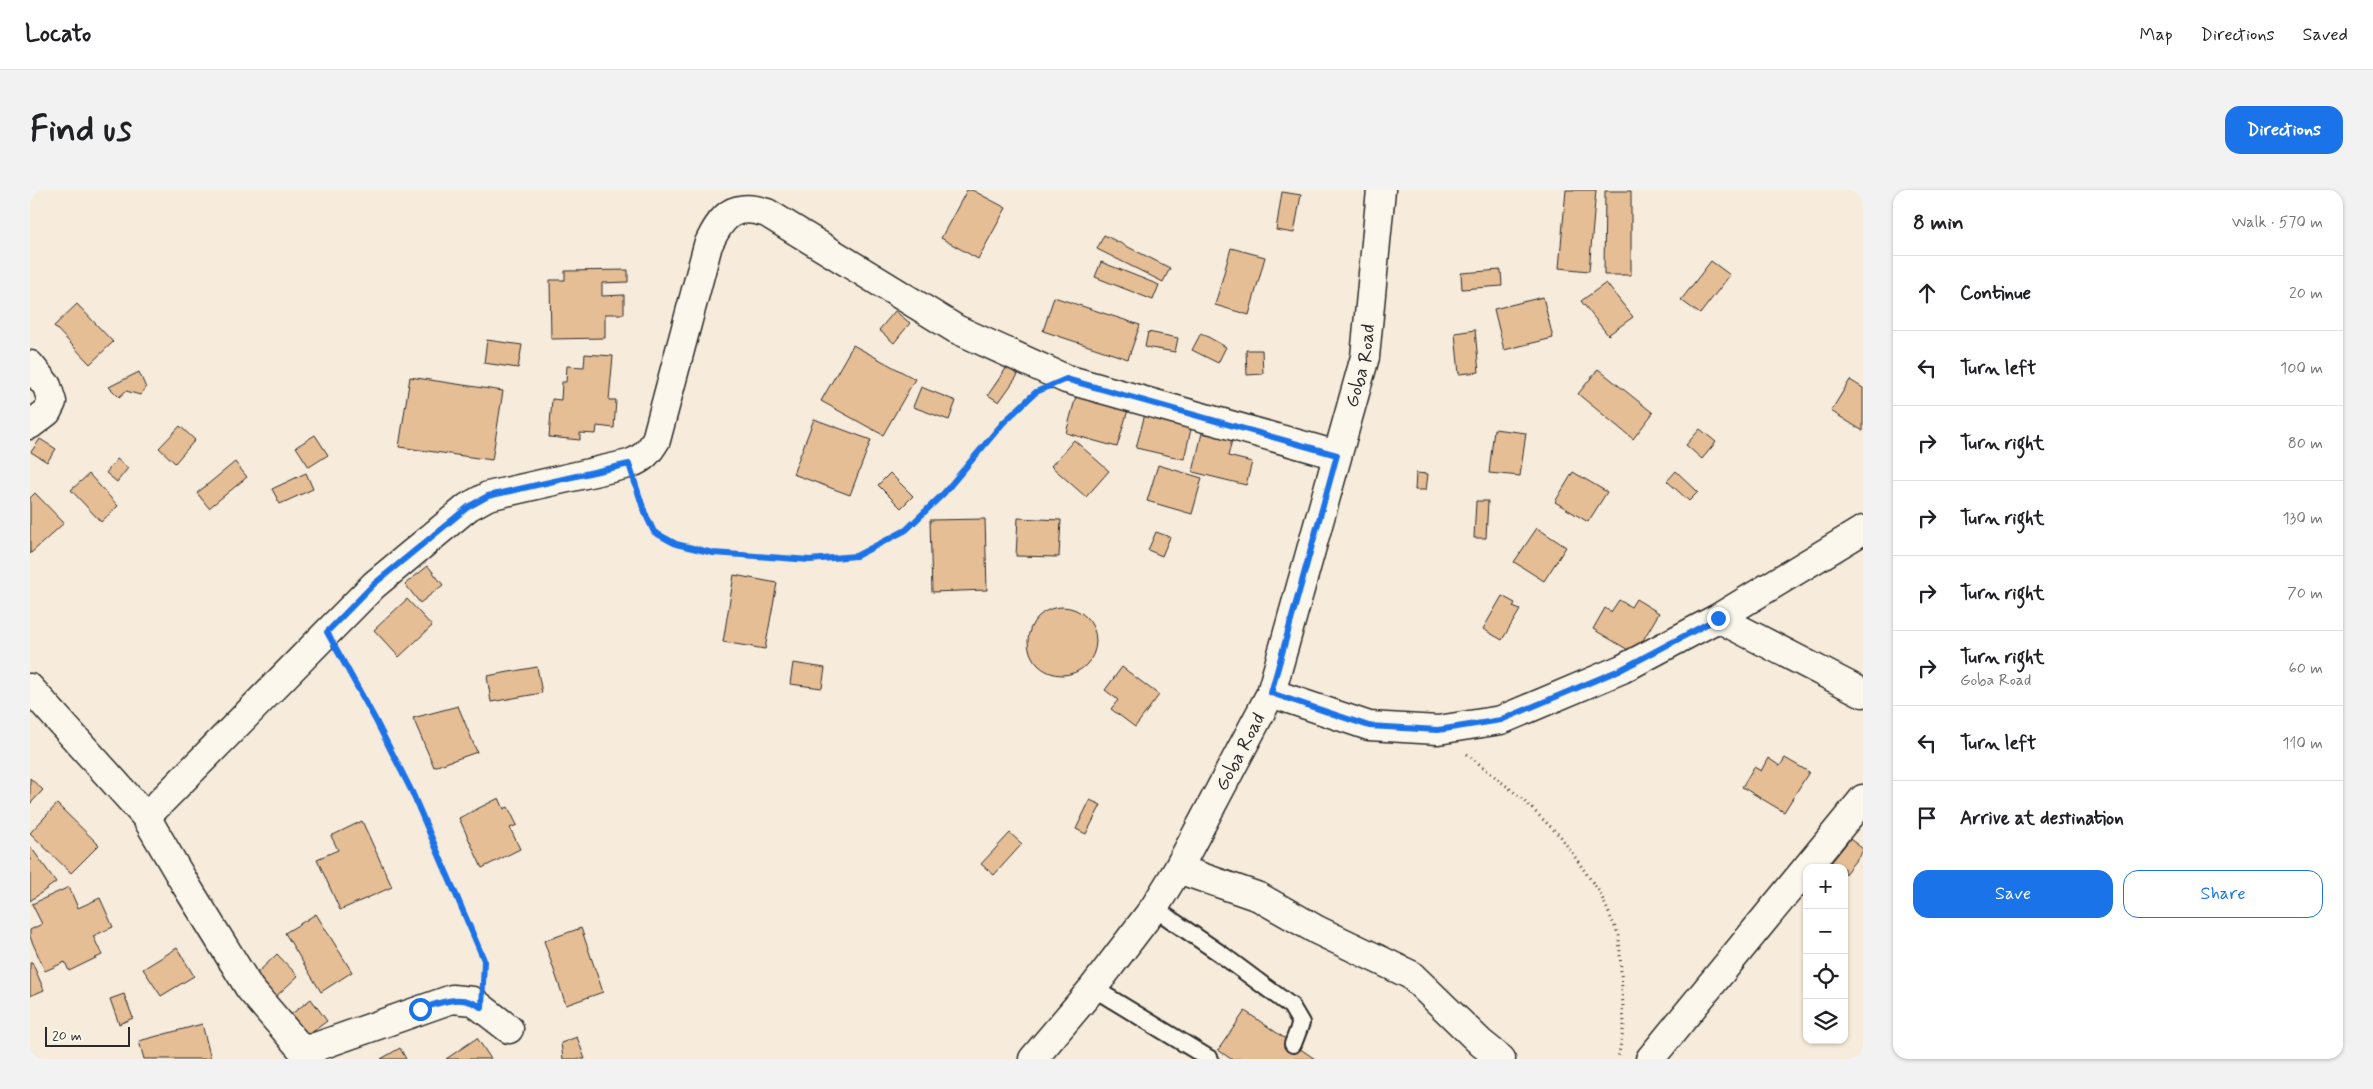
<!DOCTYPE html>
<meta charset="utf-8">
<style>
:root{--surface:#fff;--page:#f2f2f2;--text:#202124;--muted:#757577;--line:#e0e0e0;--accent:#1a73e8}
body{margin:0;font-family:Mynerve,sans-serif;background:var(--page);color:var(--text)}
.controls{position:absolute;right:15px;bottom:15px;display:grid;overflow:hidden;border-radius:10px;box-shadow:0 1px 4px #0004}
.controls button{width:45px;height:45px;display:grid;place-items:center;padding:0;border:0;border-bottom:1px solid var(--line);background:var(--surface);color:var(--text);font:25px sans-serif}
.scale{position:absolute;left:15px;bottom:12px;width:85px;box-sizing:border-box;padding-left:5px;border:2px solid #2b2b2b;border-top:0;font-size:14px;line-height:18px;white-space:nowrap;color:#2b2b2b;-webkit-text-stroke:4px #fbf7ec;paint-order:stroke}
.stop{position:absolute;width:15px;height:15px;margin:-11px;border:4px solid #1a73e8;border-radius:50%;background:#fff}
.stop.end{background:#1a73e8;border-color:#fff;box-shadow:0 1px 5px #0008}
.list{margin:0;padding:0;list-style:none}
h2{display:flex;justify-content:space-between;align-items:center;height:65px;margin:0;padding:0 20px;font-size:21px}
h2 small{font-size:16px;font-weight:400;color:var(--muted)}
.list li{display:grid;grid-template-columns:32px 1fr auto;gap:15px;align-items:center;box-sizing:border-box;height:75px;padding:0 20px;border-top:1px solid var(--line)}
.list b{display:block;font-size:19px;white-space:nowrap}
.list p{margin:0;font-size:16px;white-space:nowrap;color:var(--muted)}
.list em{font-size:16px;font-style:normal;color:var(--muted)}
.actions{display:flex;gap:10px;padding:15px 20px}
.actions a{flex:1;padding:11px 0;border:1px solid var(--accent);border-radius:15px;text-align:center;font-size:18px;color:var(--accent)}
.actions .main{background:var(--accent);color:#fff}
.icon{flex:none;width:28px;height:28px;fill:none;stroke:currentColor;stroke-width:2;stroke-linecap:round;stroke-linejoin:round}
.map{position:relative;flex:none;width:1833px;height:869px;overflow:hidden;border-radius:15px}
header{display:flex;align-items:center;gap:30px;box-sizing:border-box;height:70px;padding:0 25px;background:var(--surface);border-bottom:1px solid var(--line)}
header strong{font-size:24px}
nav{display:flex;gap:28px;margin-inline-start:auto;font-size:18px}
.intro{display:flex;align-items:center;justify-content:space-between;box-sizing:border-box;height:120px;padding:0 30px}
h1{margin:0;font-size:35px}
.button{padding:12px 22px;border-radius:15px;background:var(--accent);color:#fff;font-size:18px;font-weight:700}
main{display:flex;gap:30px;padding:0 30px}
aside{flex:1;background:var(--surface);border-radius:15px;box-shadow:0 1px 4px #0004}
.map>svg:first-child{display:block}
.building{fill:#e6be96;stroke:#2b2b2b}
.lines{fill:none;stroke-linecap:round;stroke-linejoin:round}
.lane-casing{stroke:#2b2b2b;stroke-width:20}
.street-casing{stroke:#2b2b2b;stroke-width:31}
.secondary-casing{stroke:#2b2b2b;stroke-width:31}
.path{stroke:#2b2b2b;stroke-width:3;stroke-dasharray:1 4;stroke-linecap:butt}
.lane{stroke:#fbf7ec;stroke-width:16}
.street{stroke:#fbf7ec;stroke-width:28}
.secondary{stroke:#fbf7ec;stroke-width:28}
.route{stroke:#1a73e8;stroke-width:6}
.labels{text-anchor:middle;dominant-baseline:central;stroke-width:4;stroke-linejoin:round;paint-order:stroke}
.street-label{font-size:19px;fill:#2b2b2b;stroke:#fbf7ec}
</style>
<header>
<strong>Locato</strong>
<nav><a>Map</a><a>Directions</a><a>Saved</a></nav>
</header>
<div class="intro"><h1>Find us</h1><a class="button">Directions</a></div>
<main>
<div class="map">
<svg width="1833" height="869" viewBox="0 0 1833 869">
<rect width="100%" height="100%" fill="#f7ecdb"/>
<filter id="ink" filterUnits="userSpaceOnUse"><feTurbulence type="fractalNoise" baseFrequency=".02" numOctaves="2"/><feDisplacementMap in="SourceGraphic" scale="10" xChannelSelector="R" yChannelSelector="G"/><feConvolveMatrix kernelMatrix="1 2 1 2 8 2 1 2 1" color-interpolation-filters="sRGB"/></filter>
<g filter="url(#ink)">
<path class="building" d="M 937,0 L 942,0 L 976,18 L 948,69 L 911,48 Z
M 1536,0 L 1566,0 L 1559,81 L 1529,78 Z
M 1575,1 L 1601,1 L 1601,85 L 1574,85 Z
M 1252,2 L 1271,5 L 1264,43 L 1246,40 Z
M 1074,45 L 1140,78 L 1133,92 L 1067,59 Z
M 1201,58 L 1235,67 L 1219,125 L 1185,115 Z
M 1681,71 L 1700,85 L 1670,124 L 1651,110 Z
M 1071,72 L 1129,95 L 1123,110 L 1065,87 Z
M 598,80 L 598,92 L 572,93 L 572,106 L 594,105 L 594,124 L 575,124 L 575,148 L 521,149 L 520,90 L 535,90 L 535,81 Z
M 1471,80 L 1472,96 L 1432,99 L 1431,83 Z
M 1576,93 L 1603,127 L 1578,145 L 1551,111 Z
M 1024,107 L 1110,135 L 1098,169 L 1013,141 Z
M 1513,107 L 1523,148 L 1474,160 L 1464,119 Z
M 47,114 L 83,152 L 60,174 L 24,136 Z
M 865,121 L 880,133 L 864,153 L 849,140 Z
M 1445,140 L 1449,182 L 1429,184 L 1425,143 Z
M 1118,142 L 1148,148 L 1145,162 L 1115,157 Z
M 1171,143 L 1196,157 L 1188,173 L 1162,160 Z
M 457,150 L 492,155 L 488,178 L 454,173 Z
M 823,155 L 885,189 L 853,245 L 791,211 Z
M 1216,160 L 1232,160 L 1233,184 L 1217,185 Z
M 555,164 L 583,166 L 579,210 L 586,210 L 584,238 L 567,236 L 566,244 L 550,243 L 550,250 L 519,247 L 522,209 L 531,210 L 532,192 L 536,192 L 537,176 L 554,177 Z
M 977,177 L 988,185 L 969,212 L 958,205 Z
M 1568,179 L 1623,223 L 1603,249 L 1548,204 Z
M 109,182 L 116,198 L 110,205 L 96,201 L 89,207 L 79,197 Z
M 380,187 L 473,201 L 462,270 L 369,257 Z
M 1820,190 L 1833,198 L 1833,241 L 1801,221 Z
M 891,197 L 926,211 L 919,230 L 883,217 Z
M 1046,206 L 1098,220 L 1087,257 L 1036,243 Z
M 1115,224 L 1162,235 L 1154,269 L 1106,258 Z
M 784,229 L 841,250 L 820,305 L 763,284 Z
M 150,236 L 165,250 L 145,273 L 129,258 Z
M 1464,239 L 1496,243 L 1490,286 L 1459,283 Z
M 1670,239 L 1686,252 L 1672,269 L 1656,255 Z
M 1172,243 L 1202,250 L 1198,266 L 1222,272 L 1216,295 L 1163,282 Z
M 285,245 L 298,265 L 279,277 L 266,257 Z
M 10,249 L 26,259 L 17,272 L 1,262 Z
M 1044,250 L 1079,281 L 1056,307 L 1021,276 Z
M 87,269 L 98,278 L 87,292 L 76,283 Z
M 205,272 L 217,287 L 179,318 L 167,303 Z
M 1128,275 L 1172,288 L 1162,324 L 1117,311 Z
M 1646,281 L 1668,302 L 1659,311 L 1637,291 Z
M 1543,282 L 1577,302 L 1558,332 L 1525,312 Z
M 276,283 L 283,299 L 250,314 L 242,299 Z
M 860,283 L 883,306 L 871,318 L 848,295 Z
M 1386,283 L 1398,284 L 1396,300 L 1385,300 Z
M 59,284 L 88,316 L 71,332 L 41,300 Z
M 5,303 L 34,333 L 0,364 L 0,308 Z
M 1446,311 L 1458,311 L 1456,348 L 1444,348 Z
M 988,328 L 1031,330 L 1029,367 L 986,366 Z
M 955,329 L 957,400 L 902,402 L 900,330 Z
M 1507,338 L 1536,357 L 1514,391 L 1484,372 Z
M 1126,342 L 1140,347 L 1132,366 L 1118,360 Z
M 398,376 L 413,395 L 390,413 L 375,394 Z
M 704,385 L 747,393 L 735,459 L 693,452 Z
M 1472,406 L 1485,413 L 1483,417 L 1490,420 L 1472,450 L 1453,439 Z
M 377,409 L 402,436 L 369,467 L 344,440 Z
M 1606,409 L 1629,423 L 1605,464 L 1563,439 L 1575,418 L 1581,422 L 1589,410 L 1601,417 Z
M998 451a34 34 0 1 1 68 0a34 34 0 1 1-68 0Z
M 763,473 L 795,478 L 792,498 L 760,494 Z
M 507,477 L 512,503 L 461,512 L 457,486 Z
M 1092,477 L 1129,505 L 1105,537 L 1081,519 L 1088,510 L 1075,500 Z
M 428,516 L 447,562 L 404,577 L 383,528 Z
M 1738,568 L 1750,576 L 1755,568 L 1779,582 L 1754,622 L 1712,597 L 1724,577 L 1731,581 Z
M 0,588 L 13,600 L 0,614 Z
M 469,608 L 474,619 L 478,617 L 487,635 L 480,638 L 490,659 L 452,678 L 429,628 Z
M 1060,610 L 1071,615 L 1056,644 L 1046,639 Z
M 27,614 L 69,655 L 41,683 L 0,643 Z
M 332,631 L 362,697 L 310,720 L 287,669 L 308,660 L 301,646 Z
M 980,643 L 992,654 L 964,685 L 951,674 Z
M 1820,649 L 1833,659 L 1833,661 L 1814,685 L 1814,678 L 1797,678 Z
M 0,656 L 26,692 L 0,711 Z
M 39,697 L 48,718 L 70,708 L 83,737 L 63,746 L 72,765 L 39,781 L 35,772 L 15,781 L 0,747 L 0,740 L 12,734 L 2,714 Z
M 286,724 L 322,782 L 291,802 L 255,743 Z
M 551,738 L 573,802 L 536,815 L 514,751 Z
M 147,758 L 164,786 L 131,806 L 113,779 Z
M 247,764 L 268,786 L 242,810 L 222,788 Z
M 2,772 L 14,800 L 0,806 L 0,773 Z
M 94,804 L 103,828 L 89,834 L 80,809 Z
M 281,809 L 297,831 L 272,850 L 255,829 Z
M 1215,821 L 1285,869 L 1201,869 L 1188,860 Z
M 172,834 L 181,869 L 114,869 L 109,851 Z
M 547,847 L 555,869 L 533,869 L 531,853 Z
M 447,848 L 461,869 L 416,869 Z
M 370,858 L 376,869 L 351,869 Z"/>
<g class="lines">
<g class="lane-casing">
<path id="lane" d="M 1124,718 L 1191,764 L 1261,816 L 1271,833 L 1263,854
M 1063,798 L 1180,869"/>
</g>
<g class="street-casing">
<path id="street" d="M 0,175 L 17,196 L 22,212 L 17,222 L 0,235
M 1688,428 L 1833,503
M 0,498 L 116,627 L 154,692 L 220,799 L 280,869
M 1241,503 L 1339,536 L 1408,540 L 1471,530 L 1592,479 L 1688,428 L 1833,340
M 116,627 L 344,395 L 438,317 L 458,306 L 599,274 C 613,269 619,262 626,250 L 678,55 C 692,25 704,12 737,23 L 926,139 L 1036,189 L 1307,265
M 1148,679 L 1229,707 L 1287,740 L 1381,785 L 1451,853 L 1471,869
M 274,861 L 422,809 L 443,811 L 479,839
M 1620,869 L 1833,609"/>
</g>
<g class="secondary-casing">
<g id="secondary">
<path id="s1" d="M 1003,869 L 1063,798 L 1124,718 L 1148,679 L 1241,503 L 1335,167 L 1351,0"/>
</g>
</g>
<path class="path" d="M 608,301 L 624,342 L 646,354 L 683,363 L 779,370 L 826,366 L 876,340 L 914,303 L 973,233 L 1004,204
M 312,469 L 345,529 L 382,602 L 454,770 L 454,785
M 1437,564 L 1490,607 L 1531,647 L 1570,703 L 1589,746 L 1594,835 L 1588,869"/>
<use href="#lane" class="lane"/>
<use href="#street" class="street"/>
<use href="#secondary" class="secondary"/>
</g>
</g>
<g class="lines" filter="url(#ink)">
<path class="route" d="M 390,819 C 412,812 432,803 452,818 L 454,770 L 382,602 L 345,529 L 297,442 L 344,394 L 438,317 L 458,306 L 599,274 L 614,321 L 624,342 L 646,354 L 683,363 L 780,370 L 826,366 L 876,340 L 914,303 L 973,233 L 1006,202 L 1036,189 L 1307,265 L 1241,503 L 1339,536 L 1408,540 L 1471,530 L 1592,479 L 1688,428"/>
</g>
<g class="labels">
<g class="street-label">
<text stroke="none"><textPath href="#s1" startOffset="778">Goba Road</textPath></text>
<text stroke="none"><textPath href="#s1" startOffset="372">Goba Road</textPath></text>
</g>
</g>
</svg>
<div class="controls">
<button>+</button>
<button>−</button>
<button><svg class="icon" aria-label="locate" viewBox="0 0 24 24"><circle cx="12" cy="12" r="6"/><path d="M12 2v4M12 18v4M2 12h4M18 12h4"/></svg></button>
<button><svg class="icon" aria-label="layers" viewBox="0 0 24 24"><path d="M12 4l9 5-9 5-9-5zM3 14l9 5 9-5"/></svg></button>
</div>
<div class="scale">20 m</div>
<div class="stop" style="left:390px;top:819px"></div>
<div class="stop end" style="left:1688px;top:428px"></div>
</div>
<aside>
<h2>8 min<small>Walk · 570 m</small></h2>
<ul class="list">
<li><svg class="icon" aria-label="ahead" viewBox="0 0 24 24"><path d="M12 20V5M6 11l6-6 6 6"/></svg><div><b>Continue</b></div><em>20 m</em></li>
<li><svg class="icon" aria-label="left" viewBox="0 0 24 24"><path d="M17 20v-9H6M10 6l-5 5 5 5"/></svg><div><b>Turn left</b></div><em>100 m</em></li>
<li><svg class="icon" aria-label="right" viewBox="0 0 24 24"><path d="M7 20v-9h11M14 6l5 5-5 5"/></svg><div><b>Turn right</b></div><em>80 m</em></li>
<li><svg class="icon" aria-label="right" viewBox="0 0 24 24"><path d="M7 20v-9h11M14 6l5 5-5 5"/></svg><div><b>Turn right</b></div><em>130 m</em></li>
<li><svg class="icon" aria-label="right" viewBox="0 0 24 24"><path d="M7 20v-9h11M14 6l5 5-5 5"/></svg><div><b>Turn right</b></div><em>70 m</em></li>
<li><svg class="icon" aria-label="right" viewBox="0 0 24 24"><path d="M7 20v-9h11M14 6l5 5-5 5"/></svg><div><b>Turn right</b><p>Goba Road</p></div><em>60 m</em></li>
<li><svg class="icon" aria-label="left" viewBox="0 0 24 24"><path d="M17 20v-9H6M10 6l-5 5 5 5"/></svg><div><b>Turn left</b></div><em>110 m</em></li>
<li><svg class="icon" aria-label="arrive" viewBox="0 0 24 24"><path d="M6 21V4h12l-3 4 3 4H6"/></svg><div><b>Arrive at destination</b></div></li>
</ul>
<div class="actions"><a class="main">Save</a><a>Share</a></div>
</aside>
</main>
